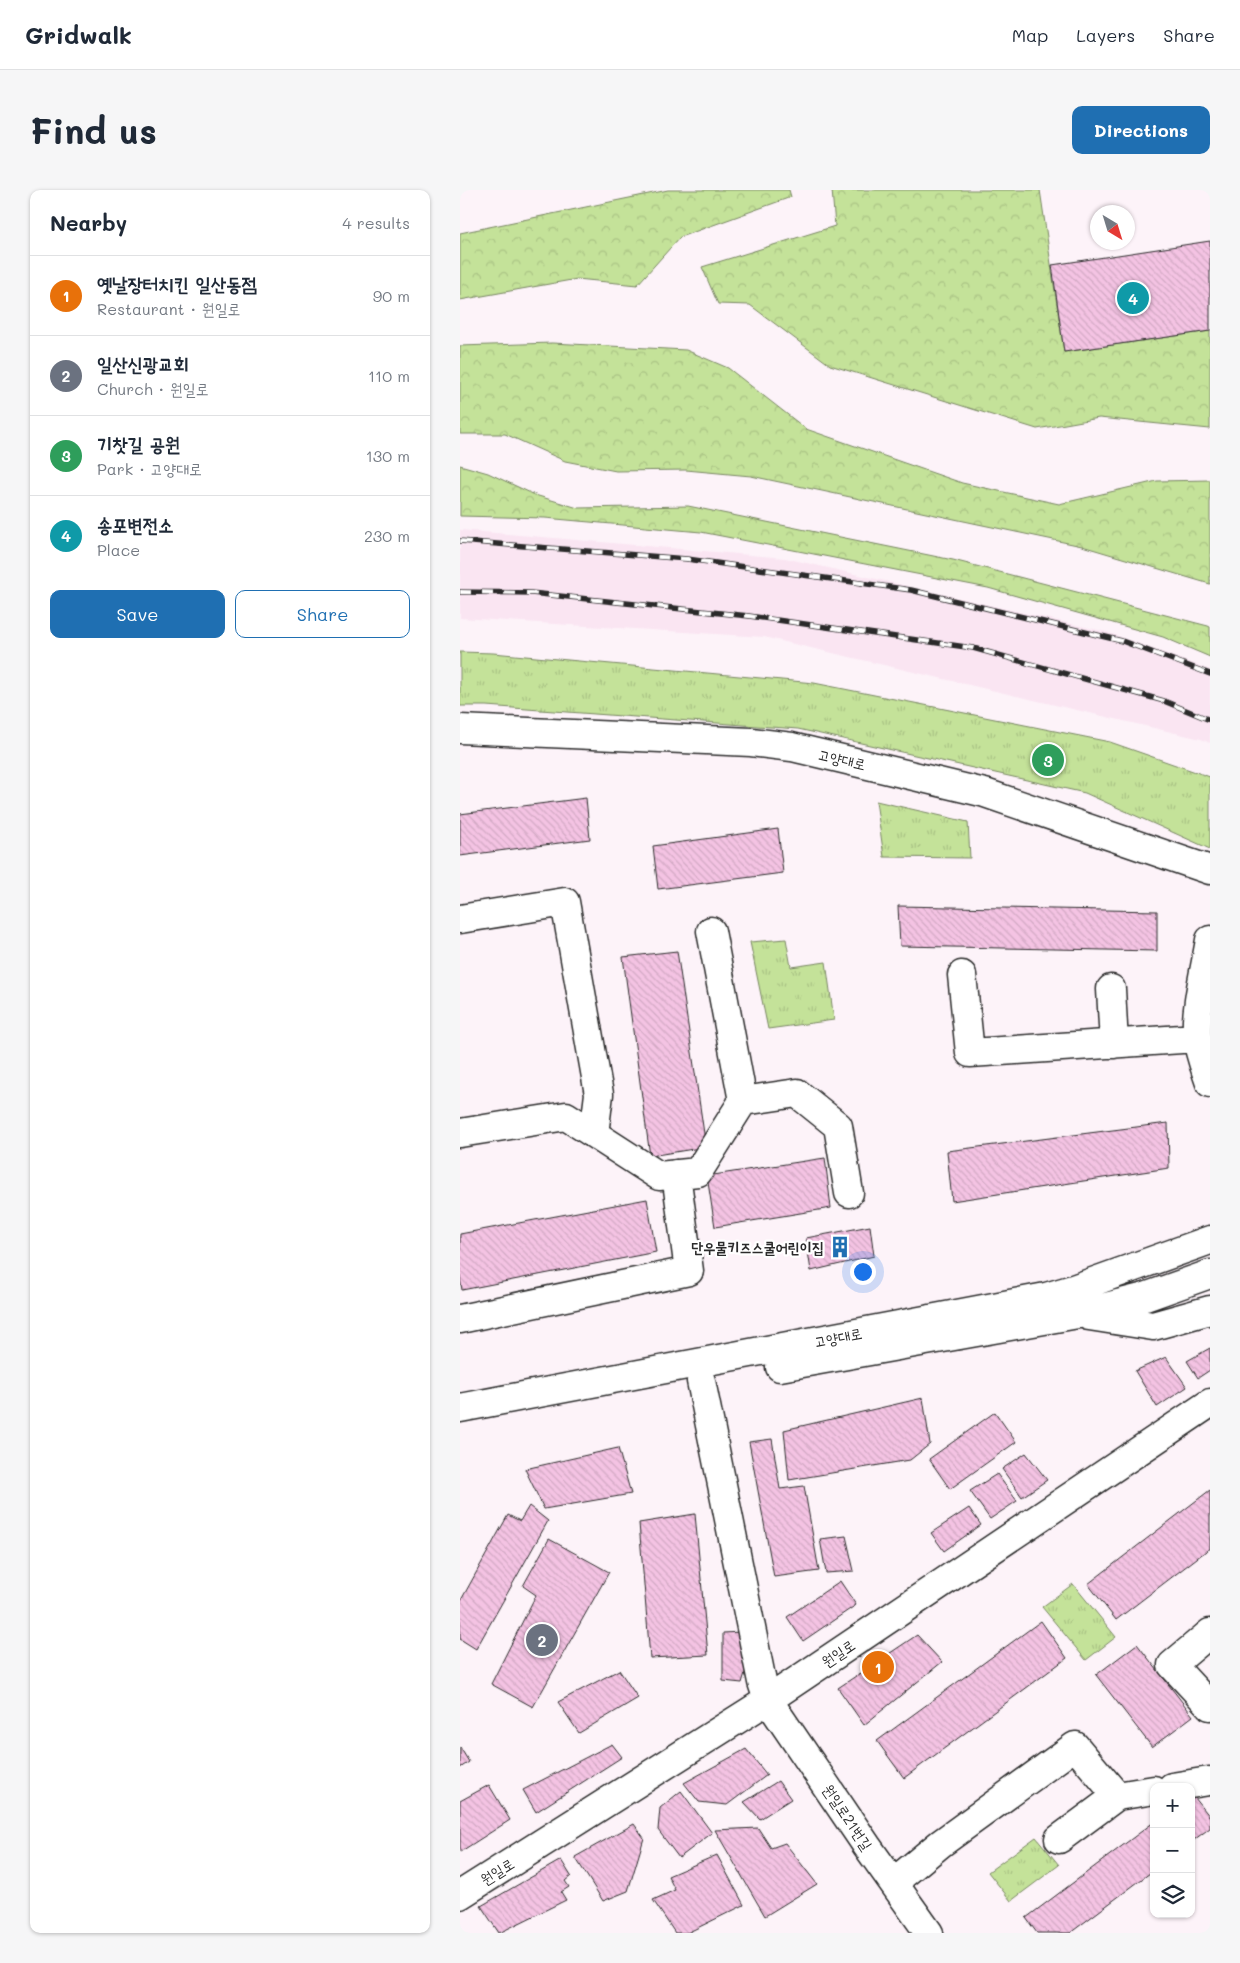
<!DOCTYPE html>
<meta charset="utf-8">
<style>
:root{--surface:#fff;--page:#f6f6f7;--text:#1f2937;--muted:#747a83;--line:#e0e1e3;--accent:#1f6fb2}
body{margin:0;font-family:Mali,"Poor Story",sans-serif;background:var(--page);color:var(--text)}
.controls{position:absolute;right:15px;bottom:15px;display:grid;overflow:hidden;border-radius:10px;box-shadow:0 1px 4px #0004}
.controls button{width:45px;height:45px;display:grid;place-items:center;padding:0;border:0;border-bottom:1px solid var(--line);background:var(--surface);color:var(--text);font:25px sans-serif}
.compass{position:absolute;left:630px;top:15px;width:45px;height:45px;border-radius:50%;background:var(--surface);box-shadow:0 1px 4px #0004;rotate:142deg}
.you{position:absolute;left:402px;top:1081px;width:18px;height:18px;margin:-12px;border:4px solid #fff;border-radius:50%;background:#1a73e8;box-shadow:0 0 0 8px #1a73e833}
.badge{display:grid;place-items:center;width:32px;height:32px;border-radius:50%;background:var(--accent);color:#fff;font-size:16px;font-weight:700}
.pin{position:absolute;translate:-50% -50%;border:2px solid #fff;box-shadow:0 1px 5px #0006}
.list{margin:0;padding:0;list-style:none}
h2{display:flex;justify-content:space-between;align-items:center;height:65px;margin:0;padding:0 20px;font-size:21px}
h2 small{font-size:16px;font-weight:400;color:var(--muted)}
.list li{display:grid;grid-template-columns:32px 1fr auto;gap:15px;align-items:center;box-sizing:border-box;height:80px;padding:0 20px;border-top:1px solid var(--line)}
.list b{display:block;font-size:19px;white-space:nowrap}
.list p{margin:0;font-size:16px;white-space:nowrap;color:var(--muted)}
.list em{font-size:16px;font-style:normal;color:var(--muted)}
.actions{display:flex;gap:10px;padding:15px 20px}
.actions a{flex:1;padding:11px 0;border:1px solid var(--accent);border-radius:10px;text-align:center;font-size:18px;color:var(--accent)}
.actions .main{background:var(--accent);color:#fff}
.icon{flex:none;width:28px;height:28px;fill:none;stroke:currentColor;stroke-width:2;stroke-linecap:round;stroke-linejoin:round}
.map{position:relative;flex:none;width:750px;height:1743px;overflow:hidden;border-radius:10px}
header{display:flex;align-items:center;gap:30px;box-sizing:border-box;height:70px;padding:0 25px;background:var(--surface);border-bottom:1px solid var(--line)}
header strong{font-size:24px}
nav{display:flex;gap:28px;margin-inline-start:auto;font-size:18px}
.intro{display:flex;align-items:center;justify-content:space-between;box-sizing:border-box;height:120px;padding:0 30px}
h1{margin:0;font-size:35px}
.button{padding:12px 22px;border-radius:10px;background:var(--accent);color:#fff;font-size:18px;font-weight:700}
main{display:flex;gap:30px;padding:0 30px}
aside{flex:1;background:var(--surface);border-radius:10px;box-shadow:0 1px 4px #0004}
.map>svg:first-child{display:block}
.built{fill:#fae5f2}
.forest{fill:url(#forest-crowns);stroke:#788662}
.park{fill:url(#park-tufts);stroke:#788662}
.building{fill:url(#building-back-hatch);stroke:#2b2b2b}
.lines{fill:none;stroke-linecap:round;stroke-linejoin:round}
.minor-casing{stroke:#2b2b2b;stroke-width:31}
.major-casing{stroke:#2b2b2b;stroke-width:31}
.minor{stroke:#fff;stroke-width:28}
.major{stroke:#fff;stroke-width:28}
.rail-casing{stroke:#2b2b2b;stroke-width:5.5}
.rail{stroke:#fff;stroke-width:4;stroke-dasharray:11;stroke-linecap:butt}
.labels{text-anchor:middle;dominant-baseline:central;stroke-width:4.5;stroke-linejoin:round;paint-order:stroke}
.street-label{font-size:15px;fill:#2b2b2b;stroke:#fff}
.poi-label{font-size:15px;font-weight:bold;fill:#2b2b2b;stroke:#fff;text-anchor:end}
</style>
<header>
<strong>Gridwalk</strong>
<nav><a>Map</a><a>Layers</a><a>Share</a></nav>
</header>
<div class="intro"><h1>Find us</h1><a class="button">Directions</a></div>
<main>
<aside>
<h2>Nearby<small>4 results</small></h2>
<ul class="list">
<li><span class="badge" style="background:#e8710a">1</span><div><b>옛날장터치킨 일산동점</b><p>Restaurant · 원일로</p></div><em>90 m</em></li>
<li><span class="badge" style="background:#6b7280">2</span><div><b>일산신광교회</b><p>Church · 원일로</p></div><em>110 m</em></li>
<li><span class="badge" style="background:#2e9e5b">3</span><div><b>기찻길 공원</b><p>Park · 고양대로</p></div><em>130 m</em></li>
<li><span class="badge" style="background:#0f9aa8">4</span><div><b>송포변전소</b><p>Place</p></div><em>230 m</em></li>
</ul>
<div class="actions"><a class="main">Save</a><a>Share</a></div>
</aside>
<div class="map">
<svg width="750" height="1743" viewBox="0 0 750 1743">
<defs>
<pattern id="forest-crowns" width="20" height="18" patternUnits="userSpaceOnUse" patternTransform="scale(1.25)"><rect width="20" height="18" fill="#c4e299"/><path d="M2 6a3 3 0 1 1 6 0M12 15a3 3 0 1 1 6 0" fill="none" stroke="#a9c284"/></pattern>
<pattern id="park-tufts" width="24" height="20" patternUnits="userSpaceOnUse" patternTransform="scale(1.25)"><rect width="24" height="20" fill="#c4e299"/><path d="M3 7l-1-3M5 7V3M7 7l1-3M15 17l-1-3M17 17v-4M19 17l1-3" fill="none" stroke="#a9c284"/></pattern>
<pattern id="building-back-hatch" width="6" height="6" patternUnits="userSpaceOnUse" patternTransform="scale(1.25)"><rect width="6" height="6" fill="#f4c3e3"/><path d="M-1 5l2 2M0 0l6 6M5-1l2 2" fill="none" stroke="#d1a8c3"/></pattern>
</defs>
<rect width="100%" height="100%" fill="#fdf3f9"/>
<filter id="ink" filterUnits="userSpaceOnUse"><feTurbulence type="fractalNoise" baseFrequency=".02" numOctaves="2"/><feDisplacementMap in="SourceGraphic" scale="10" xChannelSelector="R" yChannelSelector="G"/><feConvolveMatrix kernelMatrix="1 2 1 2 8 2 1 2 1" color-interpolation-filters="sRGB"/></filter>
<g filter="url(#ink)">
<path class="built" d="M 0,340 L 325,368 L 647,442 L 750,480 L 750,553 L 741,549 L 304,447 L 0,428 Z"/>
<path class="forest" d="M 208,0 L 329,0 L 331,7 L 220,47 L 177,95 L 117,89 L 0,110 L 0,43 Z
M 372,0 L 580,0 L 604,162 L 750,141 L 750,239 L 639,228 L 577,239 L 370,175 L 290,115 L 258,114 L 242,77 L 375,36 Z
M 92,153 L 226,160 L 268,178 L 346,239 L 502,293 L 599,314 L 697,291 L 750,290 L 750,394 L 622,356 L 291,286 L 226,280 L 156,281 L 105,271 L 45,244 L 0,244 L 0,156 Z
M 0,275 L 28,283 L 75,305 L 118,318 L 228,316 L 493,370 L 748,436 L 750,437 L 750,467 L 703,447 L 528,398 L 241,342 L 85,328 L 0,326 Z"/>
<path class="park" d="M 0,462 L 33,463 L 354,493 L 650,552 L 750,587 L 750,659 L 625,603 L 338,539 L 26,516 L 0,516 Z
M 416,611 L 508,632 L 510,668 L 424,667 Z
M 326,749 L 331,777 L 366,772 L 374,830 L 308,839 L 290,752 Z
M 613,1394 L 656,1447 L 626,1470 L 582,1417 Z
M 576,1647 L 599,1675 L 551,1711 L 528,1682 Z"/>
<path class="building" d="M 750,51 L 750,141 L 604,162 L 592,75 Z
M 126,608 L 130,649 L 0,666 L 0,624 Z
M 318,639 L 323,683 L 198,699 L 193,656 Z
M 438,716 L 697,721 L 697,761 L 440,756 Z
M 217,761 L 246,957 L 190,966 L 163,767 Z
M 708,933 L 709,978 L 492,1011 L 487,961 Z
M 365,968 L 371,1018 L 255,1037 L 247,986 Z
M 187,1009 L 196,1062 L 2,1100 L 0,1088 L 0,1044 Z
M 410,1036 L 414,1066 L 351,1081 L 346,1048 Z
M 750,1158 L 750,1180 L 738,1188 L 727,1171 Z
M 706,1167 L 727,1197 L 697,1217 L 675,1181 Z
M 463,1208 L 470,1254 L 450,1270 L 329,1290 L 324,1240 Z
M 535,1222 L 556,1252 L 490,1299 L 469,1269 Z
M 312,1249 L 320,1299 L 344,1296 L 359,1381 L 314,1387 L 289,1252 Z
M 158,1258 L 171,1304 L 84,1319 L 65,1279 Z
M 566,1263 L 587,1290 L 562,1307 L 542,1279 Z
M 537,1284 L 557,1311 L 530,1329 L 510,1301 Z
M 750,1300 L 750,1358 L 656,1430 L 628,1394 Z
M 69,1316 L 88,1331 L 16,1459 L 0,1449 L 0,1412 L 48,1325 L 60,1331 Z
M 509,1318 L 521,1335 L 484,1361 L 471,1343 Z
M 235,1324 L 248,1465 L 190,1468 L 179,1333 Z
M 386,1346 L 394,1381 L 366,1383 L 360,1349 Z
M 89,1349 L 149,1382 L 73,1517 L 31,1494 L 76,1405 L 63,1396 Z
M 380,1391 L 396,1415 L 343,1451 L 327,1427 Z
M 581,1431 L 607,1468 L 444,1588 L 417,1551 Z
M 281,1442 L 288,1473 L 282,1493 L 263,1491 L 263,1443 Z
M 457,1445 L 482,1472 L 404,1535 L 378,1498 Z
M 677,1454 L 733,1526 L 692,1557 L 636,1485 Z
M 159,1480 L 178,1508 L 119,1543 L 98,1512 Z
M 152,1554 L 162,1567 L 76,1622 L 63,1600 Z
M 0,1557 L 9,1572 L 0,1578 Z
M 286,1559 L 307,1585 L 267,1615 L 239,1612 L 224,1593 Z
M 318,1591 L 331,1609 L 300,1629 L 284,1612 Z
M 29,1595 L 50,1630 L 0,1662 L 0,1611 Z
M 221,1601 L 252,1643 L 219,1668 L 198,1640 L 200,1618 Z
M 731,1603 L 750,1627 L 750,1638 L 731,1652 Z
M 694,1632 L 694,1680 L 610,1743 L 577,1743 L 566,1728 Z
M 174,1634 L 184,1648 L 168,1701 L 143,1711 L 115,1667 Z
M 298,1638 L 311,1658 L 325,1653 L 357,1694 L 305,1726 L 255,1640 Z
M 257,1665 L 284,1715 L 227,1743 L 215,1743 L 193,1710 L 215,1700 L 208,1686 Z
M 101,1670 L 111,1686 L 105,1691 L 109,1697 L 101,1702 L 106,1710 L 39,1743 L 21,1716 Z"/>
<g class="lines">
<g class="minor-casing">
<path id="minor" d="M 0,539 L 291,552 L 332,557 L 525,603 L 750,680
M 0,729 L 105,712 L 139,904 L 134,944
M 251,741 L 283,911
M 750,750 C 745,780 735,817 737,847 C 739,863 745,878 750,893
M 502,785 L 510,863 L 737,848
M 651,799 L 654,854
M 0,943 L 106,926 L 199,986 L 238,982 L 283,911 L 337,903 L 378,936 L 389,1003
M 0,1129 L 229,1081 L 216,984
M 241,1191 L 302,1492 L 308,1510 L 407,1656 L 469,1743
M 750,1443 L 712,1475 L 750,1516
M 712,1597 L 749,1591
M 599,1649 L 657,1606 L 694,1600
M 434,1692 L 480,1654 L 615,1556 L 657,1606
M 0,1705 L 308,1510 L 750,1213"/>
</g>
<g class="major-casing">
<path id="major" d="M 629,1126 L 693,1136 L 750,1120
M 320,1177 L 618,1124 L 685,1107 L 750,1084
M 0,1218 L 586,1107 L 613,1099 L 750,1050"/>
</g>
<use href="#minor" class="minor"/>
<use href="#major" class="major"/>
<g class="rail-casing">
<path id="rail" d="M 0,351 L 227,369 L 451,400 L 662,451 L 750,484
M 0,402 L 71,403 L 289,426 L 513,458 L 704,511 L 750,530"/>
</g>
<use href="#rail" class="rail"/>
</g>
</g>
<defs>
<g id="building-bare" transform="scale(1.725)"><path d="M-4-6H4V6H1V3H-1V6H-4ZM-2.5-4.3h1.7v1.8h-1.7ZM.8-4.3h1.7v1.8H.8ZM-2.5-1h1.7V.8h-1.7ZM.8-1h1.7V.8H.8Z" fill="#1f6fb2" stroke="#fff" stroke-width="2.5" paint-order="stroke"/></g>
</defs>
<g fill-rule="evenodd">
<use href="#building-bare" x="380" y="1057"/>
</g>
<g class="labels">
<g class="street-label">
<text transform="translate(382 569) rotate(13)">고양대로</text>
<text transform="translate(378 1147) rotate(-11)">고양대로</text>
<text transform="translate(378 1463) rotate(-34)">원일로</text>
<text transform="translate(388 1627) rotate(56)">원일로21번길</text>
<text transform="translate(37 1681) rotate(-32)">원일로</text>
</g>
<g class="poi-label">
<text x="364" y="1057">단우물키즈스쿨어린이집</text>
</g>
</g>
</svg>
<div class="controls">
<button>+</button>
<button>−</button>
<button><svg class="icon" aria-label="layers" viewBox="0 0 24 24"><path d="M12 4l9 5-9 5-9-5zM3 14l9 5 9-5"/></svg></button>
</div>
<svg class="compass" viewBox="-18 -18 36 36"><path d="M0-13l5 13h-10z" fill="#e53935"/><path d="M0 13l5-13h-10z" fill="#747a83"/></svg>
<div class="you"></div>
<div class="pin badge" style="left:418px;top:1477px;background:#e8710a">1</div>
<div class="pin badge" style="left:82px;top:1450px;background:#6b7280">2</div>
<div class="pin badge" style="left:588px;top:570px;background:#2e9e5b">3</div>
<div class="pin badge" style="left:673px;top:108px;background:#0f9aa8">4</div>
</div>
</main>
